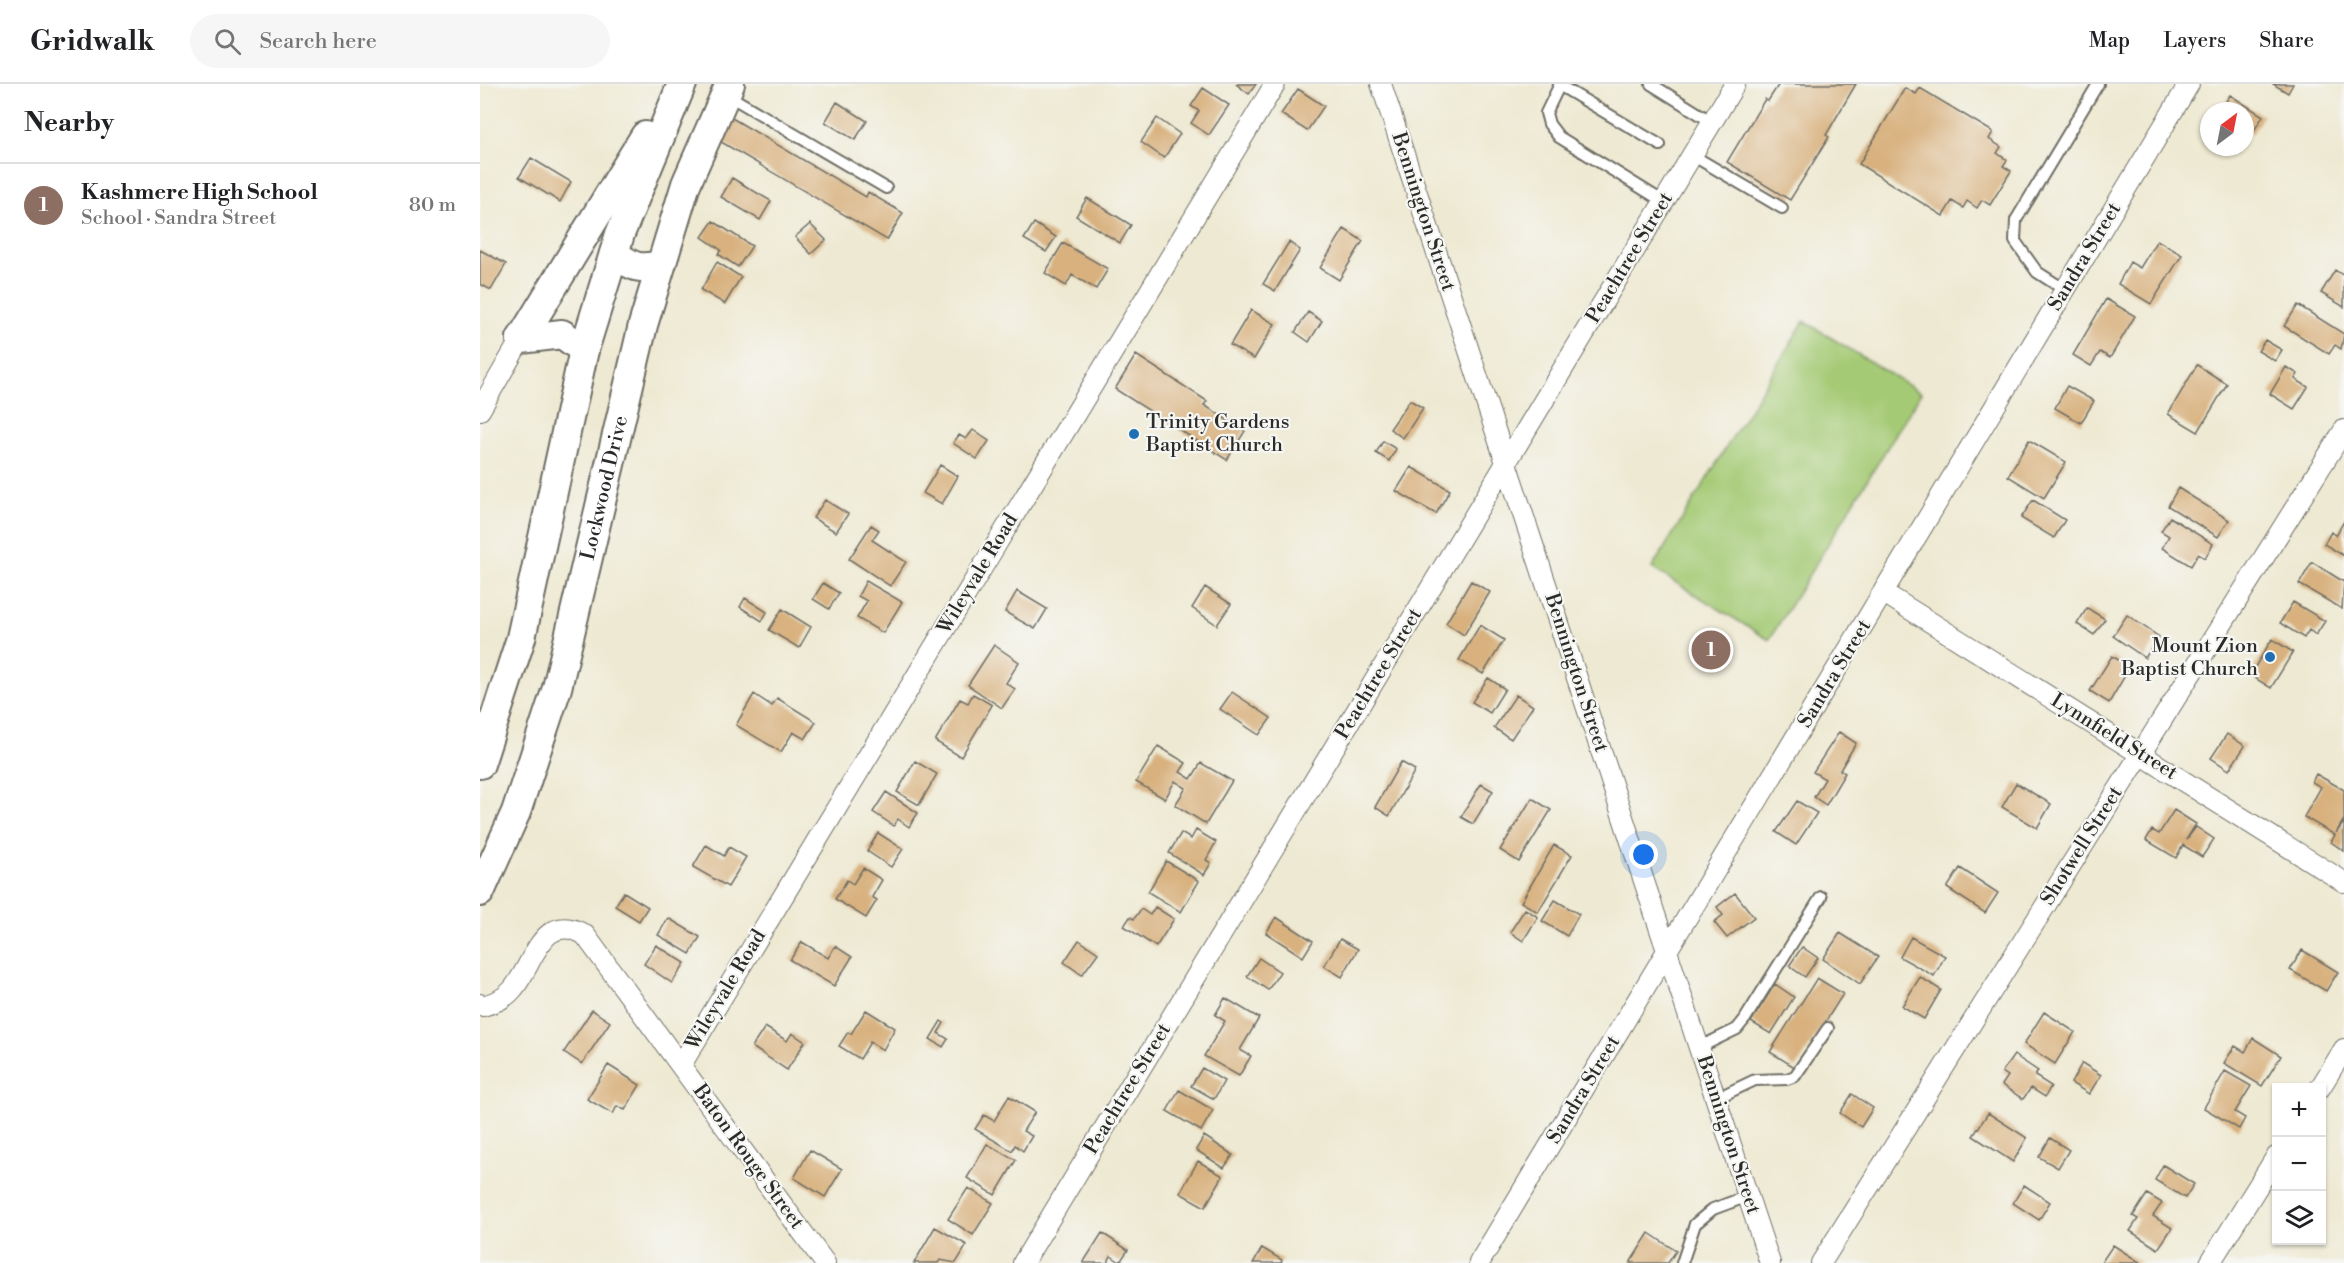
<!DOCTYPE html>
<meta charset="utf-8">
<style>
:root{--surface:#fff;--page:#f6f6f6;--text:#202124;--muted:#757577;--line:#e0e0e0;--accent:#d93025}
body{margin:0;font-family:"Libre Bodoni",serif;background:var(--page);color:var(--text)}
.controls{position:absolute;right:18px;bottom:18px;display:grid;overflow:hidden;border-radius:0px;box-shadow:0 2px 4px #0004}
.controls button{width:54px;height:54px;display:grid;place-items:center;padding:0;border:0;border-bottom:2px solid var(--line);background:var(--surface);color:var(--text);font:30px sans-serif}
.compass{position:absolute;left:1720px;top:18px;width:54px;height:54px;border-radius:50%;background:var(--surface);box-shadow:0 2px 4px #0004;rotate:32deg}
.you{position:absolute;left:1164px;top:771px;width:21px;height:21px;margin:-15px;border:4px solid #fff;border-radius:50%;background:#1a73e8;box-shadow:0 0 0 9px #1a73e833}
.badge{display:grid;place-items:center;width:39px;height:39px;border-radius:50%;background:var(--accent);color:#fff;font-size:20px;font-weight:700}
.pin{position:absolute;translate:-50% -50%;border:3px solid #fff;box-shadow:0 2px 6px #0006}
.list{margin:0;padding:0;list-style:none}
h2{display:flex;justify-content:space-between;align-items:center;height:78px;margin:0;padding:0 24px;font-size:26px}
h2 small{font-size:20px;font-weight:400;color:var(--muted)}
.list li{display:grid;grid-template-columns:39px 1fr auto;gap:18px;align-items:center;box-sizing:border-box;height:84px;padding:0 24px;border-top:2px solid var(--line)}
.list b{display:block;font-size:22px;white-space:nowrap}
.list p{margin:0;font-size:20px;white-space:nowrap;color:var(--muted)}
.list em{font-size:20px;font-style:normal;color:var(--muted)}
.icon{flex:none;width:33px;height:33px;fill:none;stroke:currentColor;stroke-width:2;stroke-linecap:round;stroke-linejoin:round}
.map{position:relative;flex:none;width:1864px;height:1179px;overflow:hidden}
header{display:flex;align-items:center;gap:36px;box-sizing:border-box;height:84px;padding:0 30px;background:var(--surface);border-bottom:2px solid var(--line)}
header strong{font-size:28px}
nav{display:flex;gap:33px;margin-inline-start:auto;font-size:21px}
.search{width:420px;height:54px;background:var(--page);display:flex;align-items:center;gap:15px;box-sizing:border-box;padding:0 21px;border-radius:33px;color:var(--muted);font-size:22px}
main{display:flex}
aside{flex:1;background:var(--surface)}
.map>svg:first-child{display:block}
.green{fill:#a4ca74;stroke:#687a50;stroke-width:1.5}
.building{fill:#d8b17e}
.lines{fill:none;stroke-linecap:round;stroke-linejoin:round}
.lane-casing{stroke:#6f6e65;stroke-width:14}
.street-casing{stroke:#6f6e65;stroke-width:22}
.secondary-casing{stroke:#6f6e65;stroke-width:32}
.lane{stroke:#fff;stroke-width:10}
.street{stroke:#fff;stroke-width:20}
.secondary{stroke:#fff;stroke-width:28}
.poi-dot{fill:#1f6fb2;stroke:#f6f6f2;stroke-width:2}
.labels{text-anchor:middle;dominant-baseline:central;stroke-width:4.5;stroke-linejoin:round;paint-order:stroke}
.street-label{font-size:20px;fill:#2b2b2b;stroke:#f6f6f2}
.poi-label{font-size:20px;fill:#2b2b2b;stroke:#f6f6f2;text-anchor:start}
</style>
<header>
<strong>Gridwalk</strong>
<div class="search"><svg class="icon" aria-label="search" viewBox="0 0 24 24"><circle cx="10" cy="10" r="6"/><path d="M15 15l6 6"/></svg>Search here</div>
<nav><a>Map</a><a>Layers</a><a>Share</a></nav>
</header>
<main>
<aside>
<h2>Nearby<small></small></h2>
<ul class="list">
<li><span class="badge" style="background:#8d6e63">1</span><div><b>Kashmere High School</b><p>School · Sandra Street</p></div><em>80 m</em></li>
</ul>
</aside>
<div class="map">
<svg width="1864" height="1179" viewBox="0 0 1864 1179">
<rect width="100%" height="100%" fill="#f6f6f2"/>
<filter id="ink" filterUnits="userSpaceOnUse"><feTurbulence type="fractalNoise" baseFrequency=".0167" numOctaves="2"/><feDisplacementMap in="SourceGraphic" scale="12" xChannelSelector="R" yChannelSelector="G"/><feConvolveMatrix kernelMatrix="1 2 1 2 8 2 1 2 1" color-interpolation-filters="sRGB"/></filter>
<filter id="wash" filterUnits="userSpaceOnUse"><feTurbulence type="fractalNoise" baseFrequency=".008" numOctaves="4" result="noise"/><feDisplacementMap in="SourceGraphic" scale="24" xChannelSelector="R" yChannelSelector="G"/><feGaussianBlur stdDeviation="1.35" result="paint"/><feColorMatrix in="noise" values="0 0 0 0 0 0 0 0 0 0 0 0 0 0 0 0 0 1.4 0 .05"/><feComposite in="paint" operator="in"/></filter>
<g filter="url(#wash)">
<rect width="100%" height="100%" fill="#eee9d2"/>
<path class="green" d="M 1324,237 L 1441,309 L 1289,556 L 1172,484 Z"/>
<g id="blocks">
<path class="building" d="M 756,0 L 776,0 L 769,10 Z
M 1299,0 L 1376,0 L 1346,51 L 1349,53 L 1310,116 L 1247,78 L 1285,15 L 1288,17 Z
M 1793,0 L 1813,0 L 1808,9 Z
M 723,4 L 749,21 L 729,51 L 711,39 L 719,27 L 711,22 Z
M 1425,4 L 1436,10 L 1440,4 L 1513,48 L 1509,55 L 1521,63 L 1517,69 L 1527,76 L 1523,82 L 1531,87 L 1510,121 L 1502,116 L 1497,124 L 1487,117 L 1483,124 L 1472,117 L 1463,132 L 1379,80 Z
M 818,5 L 844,22 L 827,47 L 801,30 Z
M 1750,11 L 1783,32 L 1772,50 L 1765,46 L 1765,27 L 1740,27 Z
M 357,18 L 387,37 L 375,56 L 345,38 Z
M 245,30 L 386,113 L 388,108 L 423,129 L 407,156 L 231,52 Z
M 677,34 L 700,50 L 684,74 L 661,58 Z
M 51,74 L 91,98 L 80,118 L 39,93 Z
M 252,94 L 291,117 L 280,136 L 241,113 Z
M 607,114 L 651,141 L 640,159 L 596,132 Z
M 233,137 L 272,162 L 258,183 L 238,170 L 241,166 L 222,153 Z
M 554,139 L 576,153 L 566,168 L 544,155 Z
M 330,140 L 346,156 L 331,170 L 315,153 Z
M 864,145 L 883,157 L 859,196 L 840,184 Z
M 1677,156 L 1702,171 L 1671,220 L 1638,200 L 1650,178 L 1660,184 Z
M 809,158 L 820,166 L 795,207 L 783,200 Z
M 583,159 L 628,185 L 616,205 L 592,191 L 586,202 L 565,189 Z
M 0,166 L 26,180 L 11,206 L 0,200 Z
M 237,178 L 261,193 L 245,220 L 221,206 Z
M 1855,186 L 1864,192 L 1864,223 L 1841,209 Z
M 1626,215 L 1655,232 L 1630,274 L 1620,268 L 1611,282 L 1593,271 Z
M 1818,221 L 1864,250 L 1861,265 L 1855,261 L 1849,270 L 1804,242 Z
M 771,226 L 795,240 L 774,275 L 750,261 Z
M 828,228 L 842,237 L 829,258 L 815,248 Z
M 1785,256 L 1802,266 L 1795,277 L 1778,267 Z
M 656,271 L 727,317 L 724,321 L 765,347 L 747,376 L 635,305 Z
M 1717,281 L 1747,300 L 1718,348 L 1688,330 Z
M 1806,283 L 1818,290 L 1815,295 L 1828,303 L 1814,325 L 1790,310 Z
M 1587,302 L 1614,317 L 1601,339 L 1575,324 Z
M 930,316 L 943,324 L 923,354 L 910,345 Z
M 493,346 L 509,357 L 497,375 L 473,359 L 479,351 L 486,355 Z
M 1549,356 L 1586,378 L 1564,414 L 1528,392 Z
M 903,357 L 916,365 L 909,377 L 896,369 Z
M 460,381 L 478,392 L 462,420 L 443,409 Z
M 931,383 L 970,406 L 956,430 L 916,407 Z
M 1698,404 L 1749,436 L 1738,453 L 1688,422 Z
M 345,416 L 368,430 L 356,448 L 333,434 Z
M 1553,416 L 1585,436 L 1574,454 L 1541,434 Z
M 1690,433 L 1733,460 L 1725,474 L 1718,470 L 1711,482 L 1682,464 L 1689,452 L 1681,447 Z
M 1864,437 L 1864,472 L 1844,460 L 1851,448 L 1856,451 Z
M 391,441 L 399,446 L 392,456 L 426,478 L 410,502 L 369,475 Z
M 1832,478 L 1864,498 L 1862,525 L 1819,500 Z
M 386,497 L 422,518 L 403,549 L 377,534 L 387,517 L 378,512 Z
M 991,497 L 1010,508 L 984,551 L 966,539 Z
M 343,499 L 359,509 L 349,525 L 333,515 Z
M 725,503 L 751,520 L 737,541 L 712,524 Z
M 537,507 L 567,525 L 555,545 L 525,528 Z
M 265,514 L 287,528 L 282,537 L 260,523 Z
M 1813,518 L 1845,537 L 1836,551 L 1829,546 L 1824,554 L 1800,539 Z
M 1607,524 L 1625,535 L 1614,551 L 1597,540 Z
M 302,525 L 331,543 L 319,564 L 289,546 Z
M 1647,531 L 1679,553 L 1665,574 L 1633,552 Z
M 1000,541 L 1024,556 L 1003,590 L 979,576 Z
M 1792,555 L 1813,568 L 1791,604 L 1770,591 Z
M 514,561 L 539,578 L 526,599 L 535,605 L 522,624 L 488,601 Z
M 1632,572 L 1650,583 L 1629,619 L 1610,607 Z
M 1008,594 L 1025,605 L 1010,629 L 992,618 Z
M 752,608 L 791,634 L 779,651 L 740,625 Z
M 274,610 L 292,622 L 297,614 L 336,638 L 325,655 L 313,648 L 301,668 L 256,641 Z
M 493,610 L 512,621 L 481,673 L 455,657 L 480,615 L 488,619 Z
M 1036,611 L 1053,622 L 1031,655 L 1014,644 Z
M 1359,648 L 1376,659 L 1360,686 L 1365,689 L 1346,721 L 1334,713 L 1345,695 L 1333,688 Z
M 1747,650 L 1765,662 L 1749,686 L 1731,674 Z
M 678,662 L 706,679 L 700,688 L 711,695 L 721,679 L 752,697 L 726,740 L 695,721 L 706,704 L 695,697 L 685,715 L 656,698 Z
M 435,677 L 457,690 L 439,721 L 417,708 Z
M 921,678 L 935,686 L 909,732 L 895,723 Z
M 1836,690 L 1864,706 L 1864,735 L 1856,749 L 1864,738 L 1864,767 L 1851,758 L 1855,751 L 1824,733 L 1841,703 L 1832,698 Z
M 1536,699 L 1571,720 L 1557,744 L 1522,723 Z
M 1001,700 L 1013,707 L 993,740 L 981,733 Z
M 406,708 L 438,729 L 429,743 L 418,735 L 414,742 L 393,728 Z
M 1052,714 L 1071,726 L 1039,778 L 1020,766 Z
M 1317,717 L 1337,729 L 1316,761 L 1296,748 Z
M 1694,726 L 1716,740 L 1706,756 L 1716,743 L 1734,755 L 1722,773 L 1703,761 L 1696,774 L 1666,756 L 1672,746 L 1679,750 Z
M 716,746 L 736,758 L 726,776 L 731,779 L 724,791 L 689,769 L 701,749 L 711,755 Z
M 398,749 L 423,765 L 411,783 L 387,767 Z
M 226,761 L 244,772 L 249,763 L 266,773 L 248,803 L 213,783 Z
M 1074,761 L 1092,771 L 1058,828 L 1041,818 Z
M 686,777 L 719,797 L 701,828 L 668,808 Z
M 383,784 L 402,796 L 392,813 L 397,816 L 386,834 L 355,815 L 367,796 L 373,800 Z
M 1480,784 L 1518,809 L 1505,829 L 1467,804 Z
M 144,808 L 168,823 L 159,837 L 135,822 Z
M 1255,809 L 1274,833 L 1247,854 L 1234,838 L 1243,831 L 1237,823 Z
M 1075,816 L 1099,830 L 1087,852 L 1062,837 Z
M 675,823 L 694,835 L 676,863 L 644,842 L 650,833 L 654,835 L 661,825 L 670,831 Z
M 1045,825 L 1058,833 L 1043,857 L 1030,848 Z
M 796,833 L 833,857 L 823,873 L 786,849 Z
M 188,834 L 220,853 L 210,870 L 178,851 Z
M 1360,849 L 1398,873 L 1380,900 L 1343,875 Z
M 1431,853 L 1465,872 L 1454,892 L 1420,873 Z
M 860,855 L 878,865 L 862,893 L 844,882 Z
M 599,856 L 618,869 L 602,891 L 584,878 Z
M 322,858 L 348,874 L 355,862 L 372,873 L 354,902 L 310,876 Z
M 176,861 L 205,879 L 192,899 L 164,880 Z
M 1322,863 L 1338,874 L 1325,893 L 1309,882 Z
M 1822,866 L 1858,888 L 1846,907 L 1810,886 Z
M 779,874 L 800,888 L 788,906 L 767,892 Z
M 1440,893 L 1461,906 L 1444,935 L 1422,922 Z
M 1337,894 L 1363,910 L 1316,984 L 1290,968 Z
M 1295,900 L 1314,913 L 1291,950 L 1271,938 Z
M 745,914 L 779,934 L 760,966 L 771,972 L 759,992 L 724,972 L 745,937 L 735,931 Z
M 112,926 L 130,938 L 102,980 L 84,968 Z
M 386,926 L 415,944 L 403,966 L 390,958 L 380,975 L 359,962 L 368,948 L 371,950 Z
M 1564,928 L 1595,948 L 1575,980 L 1544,960 Z
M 461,937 L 464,939 L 458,949 L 468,955 L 463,963 L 450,955 Z
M 285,943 L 307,957 L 312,949 L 325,958 L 307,986 L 272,963 Z
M 1773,954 L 1801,972 L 1782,1002 L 1744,979 L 1755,962 L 1765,968 Z
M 1534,971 L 1558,987 L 1555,992 L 1571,1002 L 1565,1013 L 1551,1004 L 1543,1015 L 1522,1001 L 1528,992 L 1522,988 Z
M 1602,979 L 1621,991 L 1609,1010 L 1591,999 Z
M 128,981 L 160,1001 L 145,1026 L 137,1022 L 133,1030 L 107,1015 Z
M 722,984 L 744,997 L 734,1015 L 711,1002 Z
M 1745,987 L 1771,1002 L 1755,1028 L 1765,1034 L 1759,1045 L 1724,1024 Z
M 699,1006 L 733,1026 L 721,1047 L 687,1027 Z
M 1372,1010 L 1393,1024 L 1381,1043 L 1360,1029 Z
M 529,1012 L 555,1028 L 543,1047 L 552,1052 L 543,1067 L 535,1061 L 532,1067 L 495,1045 L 504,1031 L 514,1037 Z
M 1508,1029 L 1547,1054 L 1533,1078 L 1493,1052 Z
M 724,1052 L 753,1071 L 744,1084 L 716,1066 Z
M 1570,1054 L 1589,1066 L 1578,1084 L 1559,1073 Z
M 507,1060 L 536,1076 L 515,1111 L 487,1094 Z
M 330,1066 L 362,1085 L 345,1113 L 314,1094 Z
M 718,1077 L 743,1092 L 725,1123 L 700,1109 Z
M 1683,1081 L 1714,1100 L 1705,1114 L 1675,1096 Z
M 1544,1101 L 1570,1118 L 1559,1136 L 1533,1119 Z
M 488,1104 L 513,1119 L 493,1151 L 468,1135 Z
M 1667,1110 L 1682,1119 L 1673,1132 L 1692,1144 L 1678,1165 L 1650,1147 L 1658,1135 L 1653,1132 Z
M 455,1143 L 487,1161 L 476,1179 L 460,1176 L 458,1179 L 434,1179 Z
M 622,1149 L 648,1166 L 640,1178 L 631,1172 L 627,1179 L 603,1179 Z
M 1169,1149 L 1196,1167 L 1188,1179 L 1150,1179 Z
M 1633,1161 L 1661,1179 L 1621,1179 Z
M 782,1164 L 802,1176 L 801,1179 L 773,1179 Z"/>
</g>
</g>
<g filter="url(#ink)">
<use href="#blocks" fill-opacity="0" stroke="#6f6e65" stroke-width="1.5"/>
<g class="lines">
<g class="lane-casing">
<path id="lane" d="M 1080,0 L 1066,29 L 1069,40 L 1079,53 L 1184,118
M 1171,0 L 1232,38
M 1079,1 L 1180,61
M 246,10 L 406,104
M 1212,71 L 1302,124
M 1585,206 L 1557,188 L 1535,157 L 1536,136 L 1618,0
M 1218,964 L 1257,945 L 1265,935 L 1341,813
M 1235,1015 L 1275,996 L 1307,995 L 1315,992 L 1348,944
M 1202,1179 L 1215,1140 L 1233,1125 L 1268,1112"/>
</g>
<g class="street-casing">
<path id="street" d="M 901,0 L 1290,1179
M 0,326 L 41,255
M 1404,509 L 1864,798
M 0,920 L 3,922 C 15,918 23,916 32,906 C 54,882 61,825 105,851 L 345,1179
M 201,981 L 795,0
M 1840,1004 L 1864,965
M 543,1179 L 1255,0
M 999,1179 L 1709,0
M 1341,1179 L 1864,346
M 1730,1179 L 1796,1073"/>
</g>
<g class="secondary-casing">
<g id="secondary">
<path d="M 134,170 C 154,183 157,186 181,181"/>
<path d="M 41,255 L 165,52"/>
<path d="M 41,255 L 82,250 L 104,266"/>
<path d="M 0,680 L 41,554 L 104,266 L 140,150 L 202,0"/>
<path id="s1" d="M 0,808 L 36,728 L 77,604 L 163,241 L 206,100 L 250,0"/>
</g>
</g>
<use href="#lane" class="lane"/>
<use href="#street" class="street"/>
<use href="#secondary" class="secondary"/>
</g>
</g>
<g class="poi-dot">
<circle cx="654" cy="350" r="6"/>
<circle cx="1790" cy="573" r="6"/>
</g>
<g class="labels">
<g class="street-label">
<text transform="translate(943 128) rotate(72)">Bennington Street</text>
<text transform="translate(1605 173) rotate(-59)">Sandra Street</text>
<text transform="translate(1150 174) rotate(-59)">Peachtree Street</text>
<text stroke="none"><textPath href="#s1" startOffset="424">Lockwood Drive</textPath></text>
<text transform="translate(498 490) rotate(-59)">Wileyvale Road</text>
<text transform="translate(1096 589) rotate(72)">Bennington Street</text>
<text transform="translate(899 590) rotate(-59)">Peachtree Street</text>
<text transform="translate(1355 590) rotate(-59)">Sandra Street</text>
<text transform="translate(1634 653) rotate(32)">Lynnfield Street</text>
<text transform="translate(1602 762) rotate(-58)">Shotwell Street</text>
<text transform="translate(246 906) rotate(-59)">Wileyvale Road</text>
<text transform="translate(648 1005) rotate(-59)">Peachtree Street</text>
<text transform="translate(1104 1006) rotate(-59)">Sandra Street</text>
<text transform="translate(1248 1051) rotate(72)">Bennington Street</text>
<text transform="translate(268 1073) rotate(54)">Baton Rouge Street</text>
</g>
<g class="poi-label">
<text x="666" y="338">Trinity Gardens<tspan x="666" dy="23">Baptist Church</tspan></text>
<text x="1778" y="562" text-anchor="end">Mount Zion<tspan x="1778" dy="23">Baptist Church</tspan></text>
</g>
</g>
</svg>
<div class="controls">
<button>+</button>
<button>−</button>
<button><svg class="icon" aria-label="layers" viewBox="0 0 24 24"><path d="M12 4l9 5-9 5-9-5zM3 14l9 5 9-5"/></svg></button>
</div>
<svg class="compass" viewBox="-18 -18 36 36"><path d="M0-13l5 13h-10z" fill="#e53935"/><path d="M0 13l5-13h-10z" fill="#757577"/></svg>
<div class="you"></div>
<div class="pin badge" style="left:1231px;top:566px;background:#8d6e63">1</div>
</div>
</main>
